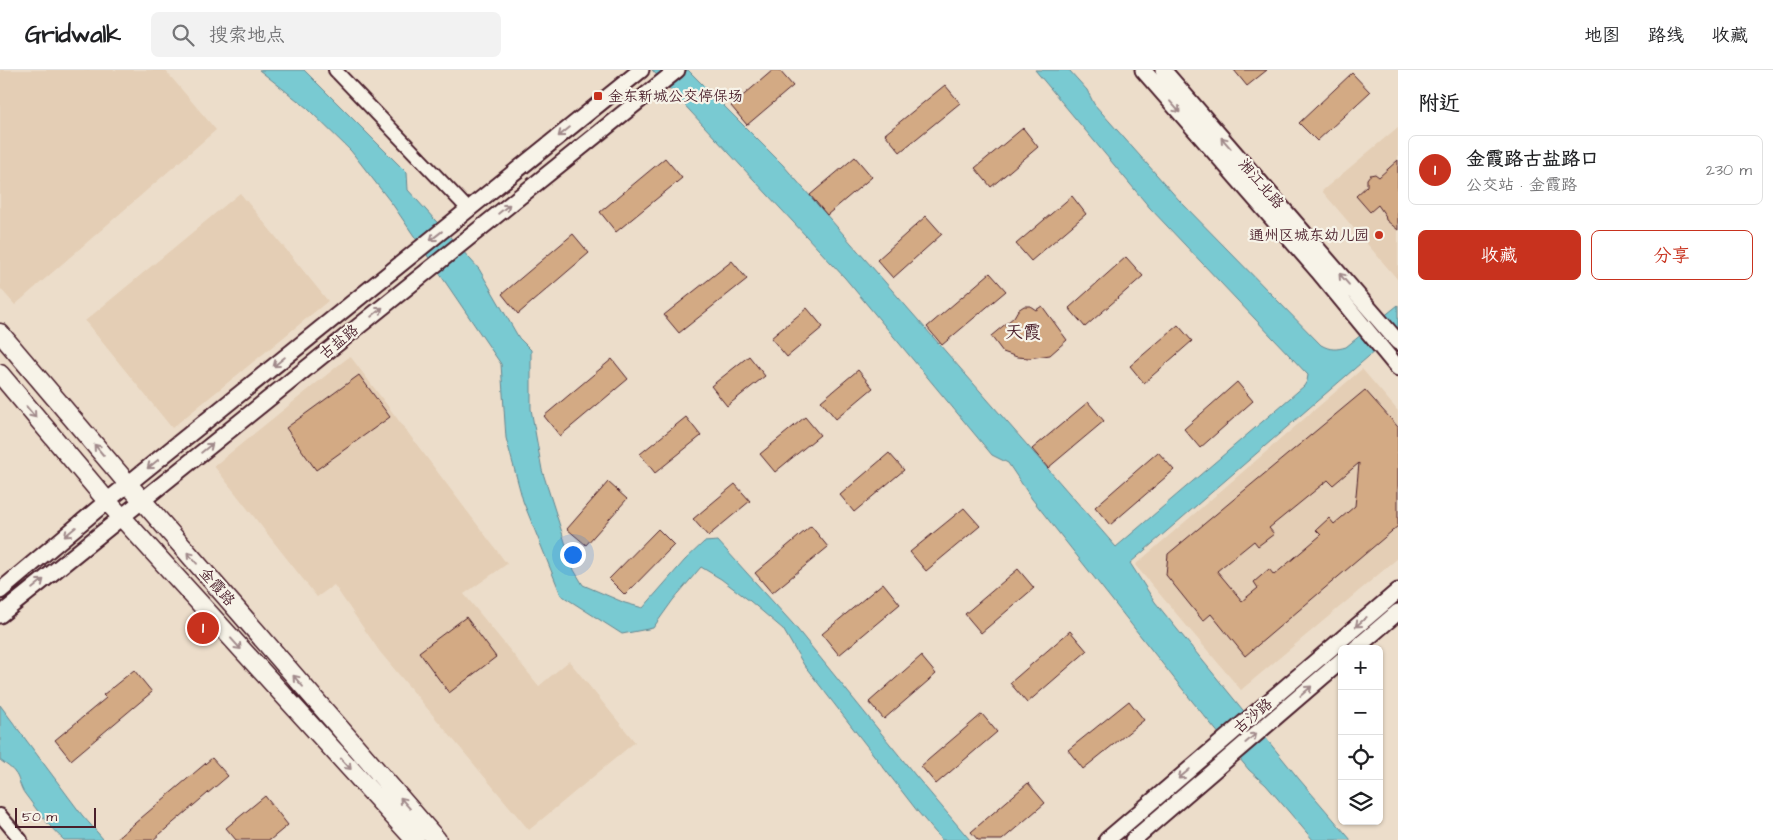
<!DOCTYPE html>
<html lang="zh">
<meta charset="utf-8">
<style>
:root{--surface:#fff;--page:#f2f2f2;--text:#202124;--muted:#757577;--line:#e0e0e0;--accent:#c8321e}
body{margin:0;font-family:"Architects Daughter","LXGW WenKai TC",sans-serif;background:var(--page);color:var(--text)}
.controls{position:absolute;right:15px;bottom:15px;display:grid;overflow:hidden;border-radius:8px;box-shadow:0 1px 4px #0004}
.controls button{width:45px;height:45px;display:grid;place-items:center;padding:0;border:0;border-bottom:1px solid var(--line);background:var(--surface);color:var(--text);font:25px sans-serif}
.scale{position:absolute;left:15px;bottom:12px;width:81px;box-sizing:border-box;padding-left:5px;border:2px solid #4a1f2b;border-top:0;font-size:14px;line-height:18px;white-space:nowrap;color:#4a1f2b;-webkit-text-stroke:4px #f7f3e8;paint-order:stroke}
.you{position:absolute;left:572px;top:484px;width:18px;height:18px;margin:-12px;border:4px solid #fff;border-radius:50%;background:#1a73e8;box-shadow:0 0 0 8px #1a73e833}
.badge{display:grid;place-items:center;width:32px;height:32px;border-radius:50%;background:var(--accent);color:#fff;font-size:16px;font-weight:700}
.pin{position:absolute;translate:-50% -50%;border:2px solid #fff;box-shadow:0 1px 5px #0006}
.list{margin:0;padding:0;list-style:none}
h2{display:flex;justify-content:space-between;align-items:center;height:65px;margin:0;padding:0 20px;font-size:21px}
h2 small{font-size:16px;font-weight:400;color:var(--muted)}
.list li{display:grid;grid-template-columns:32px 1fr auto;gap:15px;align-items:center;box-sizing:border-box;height:70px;margin:0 10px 10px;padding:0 10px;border:1px solid var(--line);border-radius:8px}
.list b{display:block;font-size:19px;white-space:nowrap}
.list p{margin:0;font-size:16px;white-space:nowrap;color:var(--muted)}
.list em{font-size:16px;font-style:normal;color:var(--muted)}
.actions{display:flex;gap:10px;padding:15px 20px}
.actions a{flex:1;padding:11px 0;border:1px solid var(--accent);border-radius:8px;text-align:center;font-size:18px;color:var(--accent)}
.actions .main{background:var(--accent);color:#fff}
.icon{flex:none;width:28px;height:28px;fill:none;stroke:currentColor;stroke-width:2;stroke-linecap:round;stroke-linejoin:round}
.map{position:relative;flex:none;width:1398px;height:770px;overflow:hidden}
header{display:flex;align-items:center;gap:30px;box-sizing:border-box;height:70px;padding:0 25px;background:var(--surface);border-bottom:1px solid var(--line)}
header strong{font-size:24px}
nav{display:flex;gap:28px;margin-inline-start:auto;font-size:18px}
.search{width:350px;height:45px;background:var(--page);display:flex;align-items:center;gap:12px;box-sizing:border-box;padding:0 18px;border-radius:8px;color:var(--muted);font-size:19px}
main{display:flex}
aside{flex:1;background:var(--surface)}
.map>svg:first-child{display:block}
.built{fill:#e4ceb5}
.water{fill:#79cad2;stroke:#66868f}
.building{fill:#d3aa84;stroke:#4a1f2b;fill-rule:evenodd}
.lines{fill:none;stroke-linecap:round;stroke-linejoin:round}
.minor-casing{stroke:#4a1f2b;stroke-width:16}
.tertiary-casing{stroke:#4a1f2b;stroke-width:19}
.secondary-casing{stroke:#4a1f2b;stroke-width:21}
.minor{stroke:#f7f3e8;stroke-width:12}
.tertiary{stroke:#f7f3e8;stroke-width:15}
.secondary{stroke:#f7f3e8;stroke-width:18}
.oneway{stroke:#a0898a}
.poi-dot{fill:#c8321e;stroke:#f7f3e8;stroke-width:2}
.labels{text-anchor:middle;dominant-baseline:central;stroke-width:4.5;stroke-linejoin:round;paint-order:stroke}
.poi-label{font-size:15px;fill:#4a1f2b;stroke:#f7f3e8;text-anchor:start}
.street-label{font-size:15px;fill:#4a1f2b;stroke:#f7f3e8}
.quarter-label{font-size:18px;fill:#4a1f2b;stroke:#f7f3e8}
</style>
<header>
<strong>Gridwalk</strong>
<div class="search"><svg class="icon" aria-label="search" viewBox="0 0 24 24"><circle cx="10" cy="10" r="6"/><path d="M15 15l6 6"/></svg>搜索地点</div>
<nav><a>地图</a><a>路线</a><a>收藏</a></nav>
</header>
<main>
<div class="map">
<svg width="1398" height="770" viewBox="0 0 1398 770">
<rect width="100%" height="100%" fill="#ecddca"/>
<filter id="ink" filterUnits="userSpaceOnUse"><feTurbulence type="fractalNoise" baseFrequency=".02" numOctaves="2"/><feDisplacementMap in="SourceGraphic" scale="10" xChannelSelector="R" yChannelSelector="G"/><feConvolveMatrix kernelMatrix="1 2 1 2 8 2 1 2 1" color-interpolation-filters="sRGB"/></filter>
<g filter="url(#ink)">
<path class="built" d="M 0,0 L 165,0 L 216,60 L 15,235 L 0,218 Z
M 1398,57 L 1398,210 L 1322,121 Z
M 240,123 L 328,231 L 172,358 L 85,251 Z
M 350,286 L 507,494 L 464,524 L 539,616 L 569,591 L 635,672 L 529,760 L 380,582 L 334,515 L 317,527 L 214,396 Z
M 1362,299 L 1398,341 L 1398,488 L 1241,620 L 1135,495 Z"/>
<path class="water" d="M 259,0 L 304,0 L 407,103 L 408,120 L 479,199 L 519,268 L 531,280 L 531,339 L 542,400 L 574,500 L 583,515 L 625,533 L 643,538 L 685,490 L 704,472 L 718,471 L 793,554 L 915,705 L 970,770 L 942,770 L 918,742 L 804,595 L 783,559 L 750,531 L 721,509 L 701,497 L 673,530 L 653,558 L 622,564 L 561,525 L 523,431 L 506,368 L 501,294 L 393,135 L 351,81 L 307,38 Z
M 652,0 L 688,0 L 783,95 L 1116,477 L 1304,316 L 1307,311 L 1308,305 L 1150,138 L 1035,0 L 1069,0 L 1087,20 L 1094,34 L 1179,130 L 1321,275 C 1330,280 1336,280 1346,277 L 1398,235 L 1398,261 L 1130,493 L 1155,532 L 1299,709 L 1351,770 L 1313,770 L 1266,715 L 1249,700 L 1192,631 L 1032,429 L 1008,393 L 992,385 L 845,208 Z
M 0,635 L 82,745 L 104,770 L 64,770 C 49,757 37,740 25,724 C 20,718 19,707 15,703 C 12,698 5,694 0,690 Z"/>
<path class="building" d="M 773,0 L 779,0 L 793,16 L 747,55 L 731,36 Z
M 1234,0 L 1267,0 L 1247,16 Z
M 1352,3 L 1370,22 L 1317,71 L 1299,53 Z
M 945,15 L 960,33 L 900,82 L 885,64 Z
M 1023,58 L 1038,77 L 991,117 L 975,98 Z
M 855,87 L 872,107 L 827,145 L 810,125 Z
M 665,88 L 682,108 L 616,162 L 600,142 Z
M 1398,90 L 1398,160 L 1386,150 L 1385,145 L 1378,135 L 1370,142 L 1356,126 L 1367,116 L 1367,109 L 1370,105 L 1375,104 L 1379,107 Z
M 1072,126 L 1086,144 L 1031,191 L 1016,174 Z
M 926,146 L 942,164 L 893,208 L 877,190 Z
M 573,164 L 589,183 L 518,244 L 502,224 Z
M 1126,187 L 1143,206 L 1085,257 L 1069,238 Z
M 732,191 L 747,209 L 679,263 L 664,245 Z
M 990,203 L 1006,221 L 942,275 L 927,257 Z
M 1024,236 L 1030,236 L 1036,240 L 1042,236 L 1067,270 L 1050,285 L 1029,288 L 1017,287 L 1003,282 L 991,266 L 1014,247 L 1018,240 Z
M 807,238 L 823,257 L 787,287 L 771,268 Z
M 1178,255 L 1192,271 L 1144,313 L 1130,296 Z
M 749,286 L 765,306 L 727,336 L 711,316 Z
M 612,289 L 628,309 L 560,366 L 544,346 Z
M 858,300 L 873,318 L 836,349 L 821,331 Z
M 359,305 L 390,347 L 316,400 L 286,358 Z
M 1237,312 L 1253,331 L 1200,378 L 1184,359 Z
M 1365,320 L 1398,357 L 1398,456 L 1245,586 L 1211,544 L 1203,551 L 1166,505 L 1168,484 ZM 1359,393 L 1355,436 L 1334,454 L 1329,448 L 1316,460 L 1321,465 L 1274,505 L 1269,499 L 1254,512 L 1258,518 L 1242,531 L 1217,501 L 1254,471 L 1258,476 L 1274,464 L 1269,458 L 1301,432 L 1328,410 L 1333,415 Z
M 1088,332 L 1104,351 L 1048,398 L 1032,379 Z
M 686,347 L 701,366 L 655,403 L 640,384 Z
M 805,347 L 820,365 L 775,402 L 760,384 Z
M 1158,382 L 1174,400 L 1110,455 L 1095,437 Z
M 889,383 L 904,400 L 854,442 L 840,425 Z
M 608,412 L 627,429 L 586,475 L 567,459 Z
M 735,414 L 750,431 L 708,466 L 693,449 Z
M 964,438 L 980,456 L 926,501 L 910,482 Z
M 811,456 L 828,477 L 772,523 L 755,503 Z
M 658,459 L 674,475 L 625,525 L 609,509 Z
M 1018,499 L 1034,518 L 981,563 L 965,544 Z
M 883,513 L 900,534 L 839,585 L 822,564 Z
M 466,547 L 496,587 L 449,623 L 419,582 Z
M 1070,561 L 1087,581 L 1027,633 L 1010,613 Z
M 921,586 L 936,604 L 884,649 L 869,632 Z
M 134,600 L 152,622 L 71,690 L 55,670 L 106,628 L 103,625 Z
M 1129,631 L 1144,650 L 1083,699 L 1068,680 Z
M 982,644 L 997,662 L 936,714 L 921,696 Z
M 212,688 L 228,706 L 153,770 L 115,770 Z
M 1028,713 L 1045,733 L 1002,770 L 978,770 L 971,762 Z
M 265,726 L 288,755 L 270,770 L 236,770 L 226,758 Z"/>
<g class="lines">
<g class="minor-casing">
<path id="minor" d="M 335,0 L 468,139
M 0,745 L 21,770"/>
</g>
<g class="tertiary-casing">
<path id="tertiary" d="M 1143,0 L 1318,201 L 1398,298
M 1163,0 L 1398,272
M 0,521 L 107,431 L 641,0
M 0,545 L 677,0
M 1355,579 L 1398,542
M 1107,770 L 1398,521
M 1133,770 L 1342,590"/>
</g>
<g class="secondary-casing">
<path id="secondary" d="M 0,263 L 128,414 L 437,770
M 0,304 L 107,431 L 415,770"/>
</g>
<use href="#minor" class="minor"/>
<use href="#tertiary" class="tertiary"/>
<use href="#secondary" class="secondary"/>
</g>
<defs><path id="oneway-shaft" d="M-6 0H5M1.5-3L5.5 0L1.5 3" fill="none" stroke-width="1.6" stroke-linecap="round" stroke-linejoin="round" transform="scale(1.25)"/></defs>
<g class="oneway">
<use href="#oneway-shaft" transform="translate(1175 37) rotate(49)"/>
<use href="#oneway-shaft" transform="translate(564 62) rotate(141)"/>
<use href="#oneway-shaft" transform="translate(1226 73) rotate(-131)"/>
<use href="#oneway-shaft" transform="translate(504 139) rotate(-39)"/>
<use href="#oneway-shaft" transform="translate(436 166) rotate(142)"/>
<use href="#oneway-shaft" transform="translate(1344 209) rotate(-131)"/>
<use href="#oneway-shaft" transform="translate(377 242) rotate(-39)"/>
<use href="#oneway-shaft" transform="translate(279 292) rotate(141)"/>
<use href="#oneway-shaft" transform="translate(31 342) rotate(50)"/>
<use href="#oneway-shaft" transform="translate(207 378) rotate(-39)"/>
<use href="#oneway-shaft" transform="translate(99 380) rotate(-130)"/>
<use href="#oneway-shaft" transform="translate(153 394) rotate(141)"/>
<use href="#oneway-shaft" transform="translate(70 462) rotate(140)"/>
<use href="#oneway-shaft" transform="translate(192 488) rotate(-131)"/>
<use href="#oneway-shaft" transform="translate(38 514) rotate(-39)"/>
<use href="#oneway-shaft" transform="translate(1361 552) rotate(139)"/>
<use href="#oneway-shaft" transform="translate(236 574) rotate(48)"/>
<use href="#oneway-shaft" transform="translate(298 611) rotate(-131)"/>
<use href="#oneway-shaft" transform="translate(1306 621) rotate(-41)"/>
<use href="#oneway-shaft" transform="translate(1251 668) rotate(-41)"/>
<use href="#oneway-shaft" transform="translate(346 694) rotate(47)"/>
<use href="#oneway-shaft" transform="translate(1184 704) rotate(140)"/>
<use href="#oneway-shaft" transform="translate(405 733) rotate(-131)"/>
</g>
</g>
<g class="poi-dot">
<rect x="593" y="21" width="10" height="10" rx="2.5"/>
<circle cx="1379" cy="165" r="5"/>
</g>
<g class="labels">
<g class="poi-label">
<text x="608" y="26">金东新城公交停保场</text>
<text x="1369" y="165" text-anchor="end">通州区城东幼儿园</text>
</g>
<g class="street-label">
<text transform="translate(1261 114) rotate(49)">湘江北路</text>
<text transform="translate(339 272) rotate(-39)">古盐路</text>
<text transform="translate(217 517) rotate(49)">金霞路</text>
<text transform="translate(1253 646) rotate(-40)">古沙路</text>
</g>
<g class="quarter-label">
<text x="1023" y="262">天霞</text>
</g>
</g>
</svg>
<div class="controls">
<button>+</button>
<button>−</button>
<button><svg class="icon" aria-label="locate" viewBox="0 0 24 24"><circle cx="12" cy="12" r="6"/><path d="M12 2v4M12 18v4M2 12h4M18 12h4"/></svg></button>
<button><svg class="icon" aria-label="layers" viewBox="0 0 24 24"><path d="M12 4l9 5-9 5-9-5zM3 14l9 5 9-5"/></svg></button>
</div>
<div class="scale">50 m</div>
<div class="you"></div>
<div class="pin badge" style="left:203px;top:558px">1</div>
</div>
<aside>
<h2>附近<small></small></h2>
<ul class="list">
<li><span class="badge">1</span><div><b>金霞路古盐路口</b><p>公交站 · 金霞路</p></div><em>230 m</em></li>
</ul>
<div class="actions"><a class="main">收藏</a><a>分享</a></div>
</aside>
</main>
